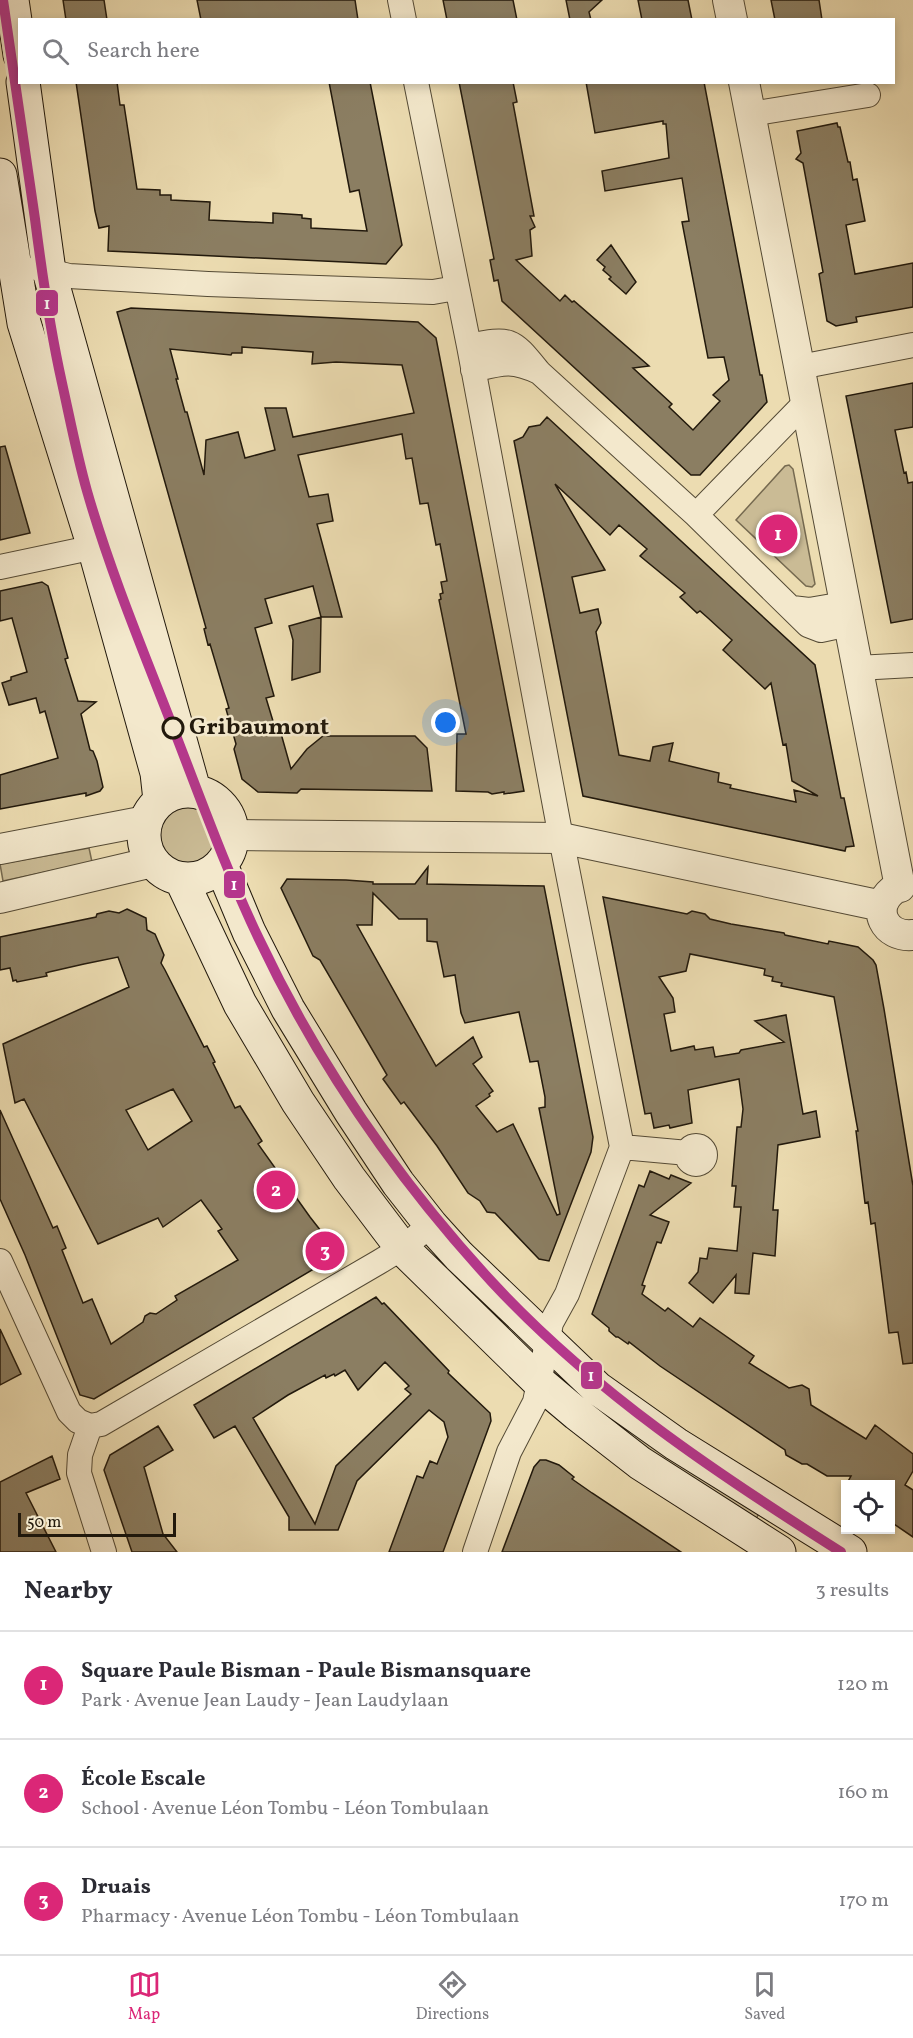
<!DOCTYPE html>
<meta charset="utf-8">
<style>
:root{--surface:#fff;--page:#f2f2f3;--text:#2b2b33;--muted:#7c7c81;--line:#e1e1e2;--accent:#db2777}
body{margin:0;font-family:Vollkorn,serif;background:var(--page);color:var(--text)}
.controls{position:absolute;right:18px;bottom:18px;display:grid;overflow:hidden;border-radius:0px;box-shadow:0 3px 9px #0003}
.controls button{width:54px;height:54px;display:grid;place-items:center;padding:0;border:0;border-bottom:2px solid var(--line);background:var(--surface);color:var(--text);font:30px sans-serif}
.scale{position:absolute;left:18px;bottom:15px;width:158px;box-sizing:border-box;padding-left:6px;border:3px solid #22190c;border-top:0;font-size:16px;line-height:21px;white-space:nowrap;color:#22190c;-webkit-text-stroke:4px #f3e8cc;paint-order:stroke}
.you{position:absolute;left:446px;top:723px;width:21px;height:21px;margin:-15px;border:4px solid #fff;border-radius:50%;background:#1a73e8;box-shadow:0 0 0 9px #1a73e833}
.badge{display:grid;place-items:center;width:39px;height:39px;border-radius:50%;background:var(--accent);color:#fff;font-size:20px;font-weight:700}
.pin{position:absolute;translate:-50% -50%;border:3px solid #fff;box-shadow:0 2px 6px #0006}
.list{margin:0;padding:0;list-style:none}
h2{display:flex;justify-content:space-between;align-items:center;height:78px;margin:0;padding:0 24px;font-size:26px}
h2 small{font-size:20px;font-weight:400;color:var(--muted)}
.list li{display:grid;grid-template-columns:39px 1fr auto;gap:18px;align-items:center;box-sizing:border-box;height:108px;padding:0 24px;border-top:2px solid var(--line)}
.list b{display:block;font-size:22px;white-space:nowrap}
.list p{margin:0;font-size:20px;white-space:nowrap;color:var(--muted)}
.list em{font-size:20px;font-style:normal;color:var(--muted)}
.icon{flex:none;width:33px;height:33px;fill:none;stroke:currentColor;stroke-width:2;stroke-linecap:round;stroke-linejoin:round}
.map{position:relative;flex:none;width:913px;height:1552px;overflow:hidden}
.search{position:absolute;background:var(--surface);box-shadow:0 3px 9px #0003;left:18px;right:18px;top:18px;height:66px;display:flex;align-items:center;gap:15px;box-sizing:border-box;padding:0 21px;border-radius:0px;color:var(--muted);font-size:22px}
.sheet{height:402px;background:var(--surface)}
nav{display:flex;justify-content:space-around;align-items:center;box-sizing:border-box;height:84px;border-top:2px solid var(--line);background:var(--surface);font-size:16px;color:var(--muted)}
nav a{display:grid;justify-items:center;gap:3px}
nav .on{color:var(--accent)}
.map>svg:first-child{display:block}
.green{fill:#cabb95;stroke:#766a50;stroke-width:1.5}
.building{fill:#8b7e62;stroke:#22190c;stroke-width:1.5;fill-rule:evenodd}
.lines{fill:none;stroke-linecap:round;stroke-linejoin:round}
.minor-casing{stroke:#544a35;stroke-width:26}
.tertiary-casing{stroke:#544a35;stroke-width:32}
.secondary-casing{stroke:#22190c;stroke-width:35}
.minor{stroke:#f3e8cc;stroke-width:24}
.tertiary{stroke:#f3e8cc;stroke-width:30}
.secondary{stroke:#f3e8cc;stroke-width:33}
.metro-1-casing{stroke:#f3e8cc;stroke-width:15}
.metro-1{stroke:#b5378c;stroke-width:10}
.stop-dot{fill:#f3e8cc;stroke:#22190c;stroke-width:3}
.labels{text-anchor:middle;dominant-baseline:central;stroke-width:5;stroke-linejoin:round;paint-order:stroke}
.stop-label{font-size:24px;font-weight:bold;fill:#22190c;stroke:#f3e8cc;text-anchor:start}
.line-badge{stroke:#f3e8cc;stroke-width:2}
.badge-label{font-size:16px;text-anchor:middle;font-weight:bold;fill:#fff}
</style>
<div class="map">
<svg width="913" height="1552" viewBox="0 0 913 1552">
<rect width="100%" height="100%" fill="#ecdcb1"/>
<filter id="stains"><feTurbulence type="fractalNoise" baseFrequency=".00333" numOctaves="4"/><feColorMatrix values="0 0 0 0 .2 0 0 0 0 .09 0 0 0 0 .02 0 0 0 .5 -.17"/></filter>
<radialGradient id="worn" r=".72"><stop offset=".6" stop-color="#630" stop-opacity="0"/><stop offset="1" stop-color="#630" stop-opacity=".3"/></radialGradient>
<path class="green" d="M 789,465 L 793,469 L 815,584 L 812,587 L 806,586 L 736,520 L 785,466 Z
M159 834a30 30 0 1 1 60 0a30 30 0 1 1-60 0Z
M 89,848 L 92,862 L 3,881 L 0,864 Z
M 597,1397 L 760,1510 L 756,1520 L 586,1410 Z"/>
<path class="building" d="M 63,0 L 104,0 L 107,20 L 66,20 Z
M 197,0 L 355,0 L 358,20 L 201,20 Z
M 443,0 L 513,0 L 517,20 L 447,20 Z
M 566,0 L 602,0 L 589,12 L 591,20 L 570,20 Z
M 638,0 L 688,0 L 692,20 L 642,20 Z
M 771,0 L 819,0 L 822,20 L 775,20 Z
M 76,82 L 117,82 L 120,105 L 124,105 L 137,189 L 160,190 L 160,195 L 171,195 L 171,200 L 210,202 L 209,220 L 273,223 L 273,213 L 302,215 L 302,218 L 311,219 L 311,228 L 367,231 L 359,190 L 350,192 L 329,82 L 370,82 L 402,245 L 386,264 L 108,251 L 109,226 L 99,228 L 95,211 Z
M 459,82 L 513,82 L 517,102 L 513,103 L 534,216 L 530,216 L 535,227 L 530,230 L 532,256 L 516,260 L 560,301 L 565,295 L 572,302 L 574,301 L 649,366 L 633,368 L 672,404 L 669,407 L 693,430 L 720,401 L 713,395 L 729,380 L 724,357 L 708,358 L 682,222 L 689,221 L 682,178 L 605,191 L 602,171 L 669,158 L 666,124 L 663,124 L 663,121 L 595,133 L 586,82 L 704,82 L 760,375 L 762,375 L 767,402 L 700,475 L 691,475 L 502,301 L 498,280 L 494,281 L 490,260 L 494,259 Z
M 837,123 L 838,127 L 840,127 L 848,162 L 850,162 L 853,180 L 857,179 L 865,221 L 846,225 L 855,274 L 913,263 L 913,307 L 856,317 L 857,322 L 836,326 L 827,321 L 819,274 L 823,272 L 803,163 L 796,159 L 801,153 L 797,131 Z
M 611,245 L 636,282 L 626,294 L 609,279 L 611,277 L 603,270 L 605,267 L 597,260 Z
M 131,308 L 418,322 L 436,338 L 524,791 L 504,794 L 504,792 L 492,794 L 488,792 L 456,791 L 457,734 L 466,734 L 439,600 L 441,599 L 440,594 L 443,593 L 441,582 L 447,581 L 440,544 L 436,545 L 428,503 L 420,504 L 412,458 L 406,459 L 402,434 L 298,455 L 309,497 L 328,494 L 333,521 L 317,524 L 342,617 L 321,617 L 313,586 L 265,599 L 272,623 L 255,628 L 274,696 L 266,698 L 276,731 L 280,730 L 291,769 L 307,749 L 323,736 L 415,736 L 427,748 L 432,791 L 301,789 L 297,793 L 258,792 L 242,779 L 234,749 L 236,744 L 226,709 L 229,708 L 210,644 L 208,645 L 204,629 L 206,628 L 117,312 ZM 242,347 L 313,352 L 312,364 L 336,362 L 402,365 L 414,413 L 293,437 L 286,408 L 265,408 L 275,450 L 245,458 L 238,432 L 206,440 L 204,475 L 187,412 L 185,412 L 176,379 L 178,379 L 170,349 L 231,355 L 232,353 L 242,353 Z
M 913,383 L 913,427 L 895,430 L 904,473 L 906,472 L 908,483 L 913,482 L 913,619 L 891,623 L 846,396 Z
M 547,417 L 815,665 L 841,798 L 844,798 L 854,846 L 846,847 L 845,851 L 583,796 L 514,441 L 523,437 L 529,427 L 540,425 ZM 555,484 L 610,535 L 619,525 L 647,549 L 640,556 L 685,593 L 680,597 L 697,613 L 700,611 L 708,618 L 732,640 L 723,650 L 765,689 L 771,683 L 783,745 L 786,744 L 792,781 L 818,796 L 794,790 L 796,802 L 730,788 L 731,785 L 718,782 L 719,773 L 669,761 L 673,743 L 653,747 L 650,761 L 619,755 L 596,632 L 601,623 L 598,609 L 580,613 L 572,577 L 605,570 Z
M 5,446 L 30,533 L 0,540 L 0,447 Z
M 42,582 L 48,586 L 68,658 L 65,659 L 78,701 L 96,702 L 81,714 L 90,750 L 93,751 L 97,761 L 103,787 L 100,791 L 86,796 L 86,793 L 0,809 L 0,775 L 58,758 L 45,711 L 40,713 L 36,698 L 9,705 L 2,683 L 11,680 L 11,677 L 27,672 L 12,618 L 0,621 L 0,591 Z
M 321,617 L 320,672 L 292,680 L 293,640 L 289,626 Z
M 428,867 L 427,884 L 544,886 L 593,1137 L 591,1152 L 549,1261 L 539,1259 L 495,1213 L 487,1212 L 480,1201 L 468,1193 L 437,1146 L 404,1102 L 401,1104 L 383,1079 L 387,1075 L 320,960 L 313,956 L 281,888 L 287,879 L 346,880 L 373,882 L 373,884 L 415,884 ZM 373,893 L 399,919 L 427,919 L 427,941 L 437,942 L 444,977 L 455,975 L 461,1013 L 465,1023 L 519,1012 L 530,1062 L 538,1061 L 545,1097 L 545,1107 L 539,1108 L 560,1214 L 557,1215 L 513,1124 L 497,1132 L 476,1106 L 490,1096 L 489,1094 L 493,1091 L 473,1064 L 482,1057 L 473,1037 L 436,1066 L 357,925 L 372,925 Z
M 603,897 L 687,914 L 692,911 L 705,914 L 710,919 L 731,924 L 784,933 L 785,935 L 828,944 L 829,941 L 858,947 L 873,960 L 876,965 L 884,1009 L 913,1186 L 913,1363 L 903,1364 L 898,1332 L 889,1333 L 875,1223 L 871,1224 L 868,1202 L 865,1203 L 856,1131 L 858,1131 L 834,997 L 781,986 L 782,983 L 772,981 L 773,977 L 764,975 L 765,969 L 690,954 L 686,971 L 659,977 L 673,998 L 675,1012 L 664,1014 L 671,1051 L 694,1046 L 695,1050 L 713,1047 L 715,1057 L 739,1053 L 741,1050 L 784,1042 L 755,1021 L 786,1015 L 803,1114 L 816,1111 L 820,1137 L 778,1145 L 773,1210 L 778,1210 L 775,1256 L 753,1253 L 749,1294 L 735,1293 L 736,1275 L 713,1303 L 689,1283 L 698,1272 L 700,1258 L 707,1259 L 709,1248 L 737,1251 L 741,1207 L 734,1207 L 736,1186 L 732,1186 L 737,1127 L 741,1127 L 743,1109 L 739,1079 L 688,1090 L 692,1123 L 670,1128 L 669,1125 L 654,1128 L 651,1113 L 645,1114 Z
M 127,909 L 146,918 L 147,930 L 155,934 L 164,955 L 161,963 L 165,970 L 204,1047 L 207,1046 L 215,1062 L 213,1063 L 235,1108 L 240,1106 L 262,1141 L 258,1144 L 310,1217 L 339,1254 L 94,1399 L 80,1395 L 25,1255 L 0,1199 L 0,1110 L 53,1228 L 57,1226 L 66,1248 L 62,1250 L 83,1303 L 92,1299 L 111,1344 L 143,1322 L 145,1316 L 150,1313 L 156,1314 L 177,1300 L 175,1296 L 238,1260 L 218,1231 L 222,1229 L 201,1200 L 163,1227 L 158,1218 L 98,1244 L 24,1099 L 15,1103 L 3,1044 L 129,987 L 118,957 L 84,964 L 49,972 L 46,973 L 47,976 L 17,982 L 16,980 L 13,981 L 10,968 L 0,970 L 0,937 L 96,917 L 97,914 L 109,911 L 119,913 ZM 173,1089 L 192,1121 L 148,1150 L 126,1110 Z
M 650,1171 L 669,1179 L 671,1175 L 691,1183 L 650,1215 L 669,1222 L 661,1243 L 657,1242 L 642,1285 L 645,1286 L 642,1294 L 665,1311 L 668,1308 L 693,1327 L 700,1318 L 754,1356 L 749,1363 L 789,1388 L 802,1385 L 809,1389 L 811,1405 L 866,1439 L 875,1425 L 913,1454 L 913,1471 L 905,1485 L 913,1490 L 913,1537 L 891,1522 L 891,1485 L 846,1485 L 851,1476 L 827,1476 L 807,1464 L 802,1464 L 786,1455 L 785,1450 L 660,1366 L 629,1342 L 628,1344 L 618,1337 L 616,1337 L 609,1331 L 609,1328 L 592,1314 L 639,1185 L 644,1187 Z
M 376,1297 L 382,1304 L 384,1303 L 449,1371 L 448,1373 L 490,1413 L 491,1421 L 443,1552 L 389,1552 L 417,1476 L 423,1478 L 430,1461 L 437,1464 L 448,1437 L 444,1422 L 429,1410 L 357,1481 L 338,1530 L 289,1530 L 289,1517 L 235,1426 L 214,1438 L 194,1405 ZM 385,1362 L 409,1386 L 405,1389 L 411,1394 L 336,1466 L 315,1524 L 253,1418 L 288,1395 L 325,1375 L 326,1378 L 334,1374 L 335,1376 L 345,1370 L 358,1390 Z
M 0,1329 L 21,1374 L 0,1385 Z
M 158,1426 L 173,1450 L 144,1467 L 163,1534 L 177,1552 L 132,1552 L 104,1470 L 110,1455 Z
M 52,1456 L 60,1479 L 26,1493 L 56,1552 L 0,1552 L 0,1482 Z
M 540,1460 L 546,1460 L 559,1465 L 574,1477 L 572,1479 L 592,1493 L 681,1552 L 502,1552 L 534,1467 Z"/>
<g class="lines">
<g class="minor-casing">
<path id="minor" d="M 400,0 L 404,20
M 416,82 L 469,346 L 561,838 L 622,1147 L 567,1294 L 551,1323 L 535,1402 L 509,1452 L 475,1552
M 750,114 L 868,95
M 37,268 L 69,276 L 208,284 L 433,292 L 456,288
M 469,346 C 512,337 512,339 539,372 L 696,515 L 808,625 L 821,630 L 849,624
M 800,367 L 913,345
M 473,370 C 502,363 511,359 539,372
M 696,515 L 806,402
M 0,567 L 109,544
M 792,608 L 809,610 L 844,604
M 857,668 L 913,665
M687 1155a9 9 0 1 1 18 0a9 9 0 1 1-18 0Z
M 622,1147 L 688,1153
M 0,1261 L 69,1412 L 78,1421 L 90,1426
M 90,1426 L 101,1424 L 379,1262 L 402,1248 L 431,1225
M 90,1426 L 80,1455 L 79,1473 L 104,1552"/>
</g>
<g class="tertiary-casing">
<path id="tertiary" d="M 728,0 L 732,20
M 744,82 L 900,887
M 233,835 L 561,838 L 882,906
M 0,849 L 146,821
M 893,890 C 870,909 885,938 913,935
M 0,898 L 153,862"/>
</g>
<g class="secondary-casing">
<path id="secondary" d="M 12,0 L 20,55
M 23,82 L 49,271 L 194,790
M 0,175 L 24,323 L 94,547 L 157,773 L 160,800
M144 835a44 44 0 1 1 88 0a44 44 0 1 1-88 0Z
M 221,865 L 249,932 L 288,1009 L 351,1112 L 398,1183 L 431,1225 L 459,1256 L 597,1388 L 676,1444 L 850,1552
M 181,879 L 240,1004 L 298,1102 L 349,1178 L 402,1248 L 539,1382 L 577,1414 L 640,1463 L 779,1552"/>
</g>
<use href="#minor" class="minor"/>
<use href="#tertiary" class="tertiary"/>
<use href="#secondary" class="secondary"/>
<g class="metro-1-casing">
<path id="metro-1" d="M 3,0 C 14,73 24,146 35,219 C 42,274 50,329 62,383 C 70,419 77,456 87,491 C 110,571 142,648 172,725 C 200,797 226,870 259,939 C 318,1064 398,1180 492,1282 C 593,1391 716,1473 841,1552"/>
</g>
<use href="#metro-1" class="metro-1"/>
</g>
<circle class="stop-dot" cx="173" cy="728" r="10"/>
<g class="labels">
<g class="stop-label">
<text x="189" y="728">Gribaumont</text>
</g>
</g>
<g class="line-badge">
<rect x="35" y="289" width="24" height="28" rx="6" fill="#b5378c"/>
<rect x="223" y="870" width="23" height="29" rx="6" fill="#b5378c"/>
<rect x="580" y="1361" width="23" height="29" rx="6" fill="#b5378c"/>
</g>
<g class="badge-label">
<text x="47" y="309">1</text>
<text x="234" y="890">1</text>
<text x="591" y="1381">1</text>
</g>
<rect width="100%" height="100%" filter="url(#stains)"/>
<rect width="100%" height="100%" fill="url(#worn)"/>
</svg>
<div class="controls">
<button><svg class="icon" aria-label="locate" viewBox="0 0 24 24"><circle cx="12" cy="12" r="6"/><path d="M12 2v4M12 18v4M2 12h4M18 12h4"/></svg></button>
</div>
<div class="scale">50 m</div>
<div class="you"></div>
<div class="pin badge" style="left:778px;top:534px">1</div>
<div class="pin badge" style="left:276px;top:1190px">2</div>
<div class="pin badge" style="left:325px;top:1251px">3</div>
<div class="search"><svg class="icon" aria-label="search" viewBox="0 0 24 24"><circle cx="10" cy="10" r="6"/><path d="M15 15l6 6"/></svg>Search here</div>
</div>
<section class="sheet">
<h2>Nearby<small>3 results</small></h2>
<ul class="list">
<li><span class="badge">1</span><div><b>Square Paule Bisman - Paule Bismansquare</b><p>Park · Avenue Jean Laudy - Jean Laudylaan</p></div><em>120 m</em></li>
<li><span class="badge">2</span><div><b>École Escale</b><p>School · Avenue Léon Tombu - Léon Tombulaan</p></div><em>160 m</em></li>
<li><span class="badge">3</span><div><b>Druais</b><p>Pharmacy · Avenue Léon Tombu - Léon Tombulaan</p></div><em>170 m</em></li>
</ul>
</section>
<nav>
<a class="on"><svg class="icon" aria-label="map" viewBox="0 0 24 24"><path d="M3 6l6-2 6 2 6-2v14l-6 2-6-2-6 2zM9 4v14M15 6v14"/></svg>Map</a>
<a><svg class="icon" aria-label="directions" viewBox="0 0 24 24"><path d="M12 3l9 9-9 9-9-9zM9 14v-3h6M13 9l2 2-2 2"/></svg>Directions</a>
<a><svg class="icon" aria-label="saved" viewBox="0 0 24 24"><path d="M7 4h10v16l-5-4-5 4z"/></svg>Saved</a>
</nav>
